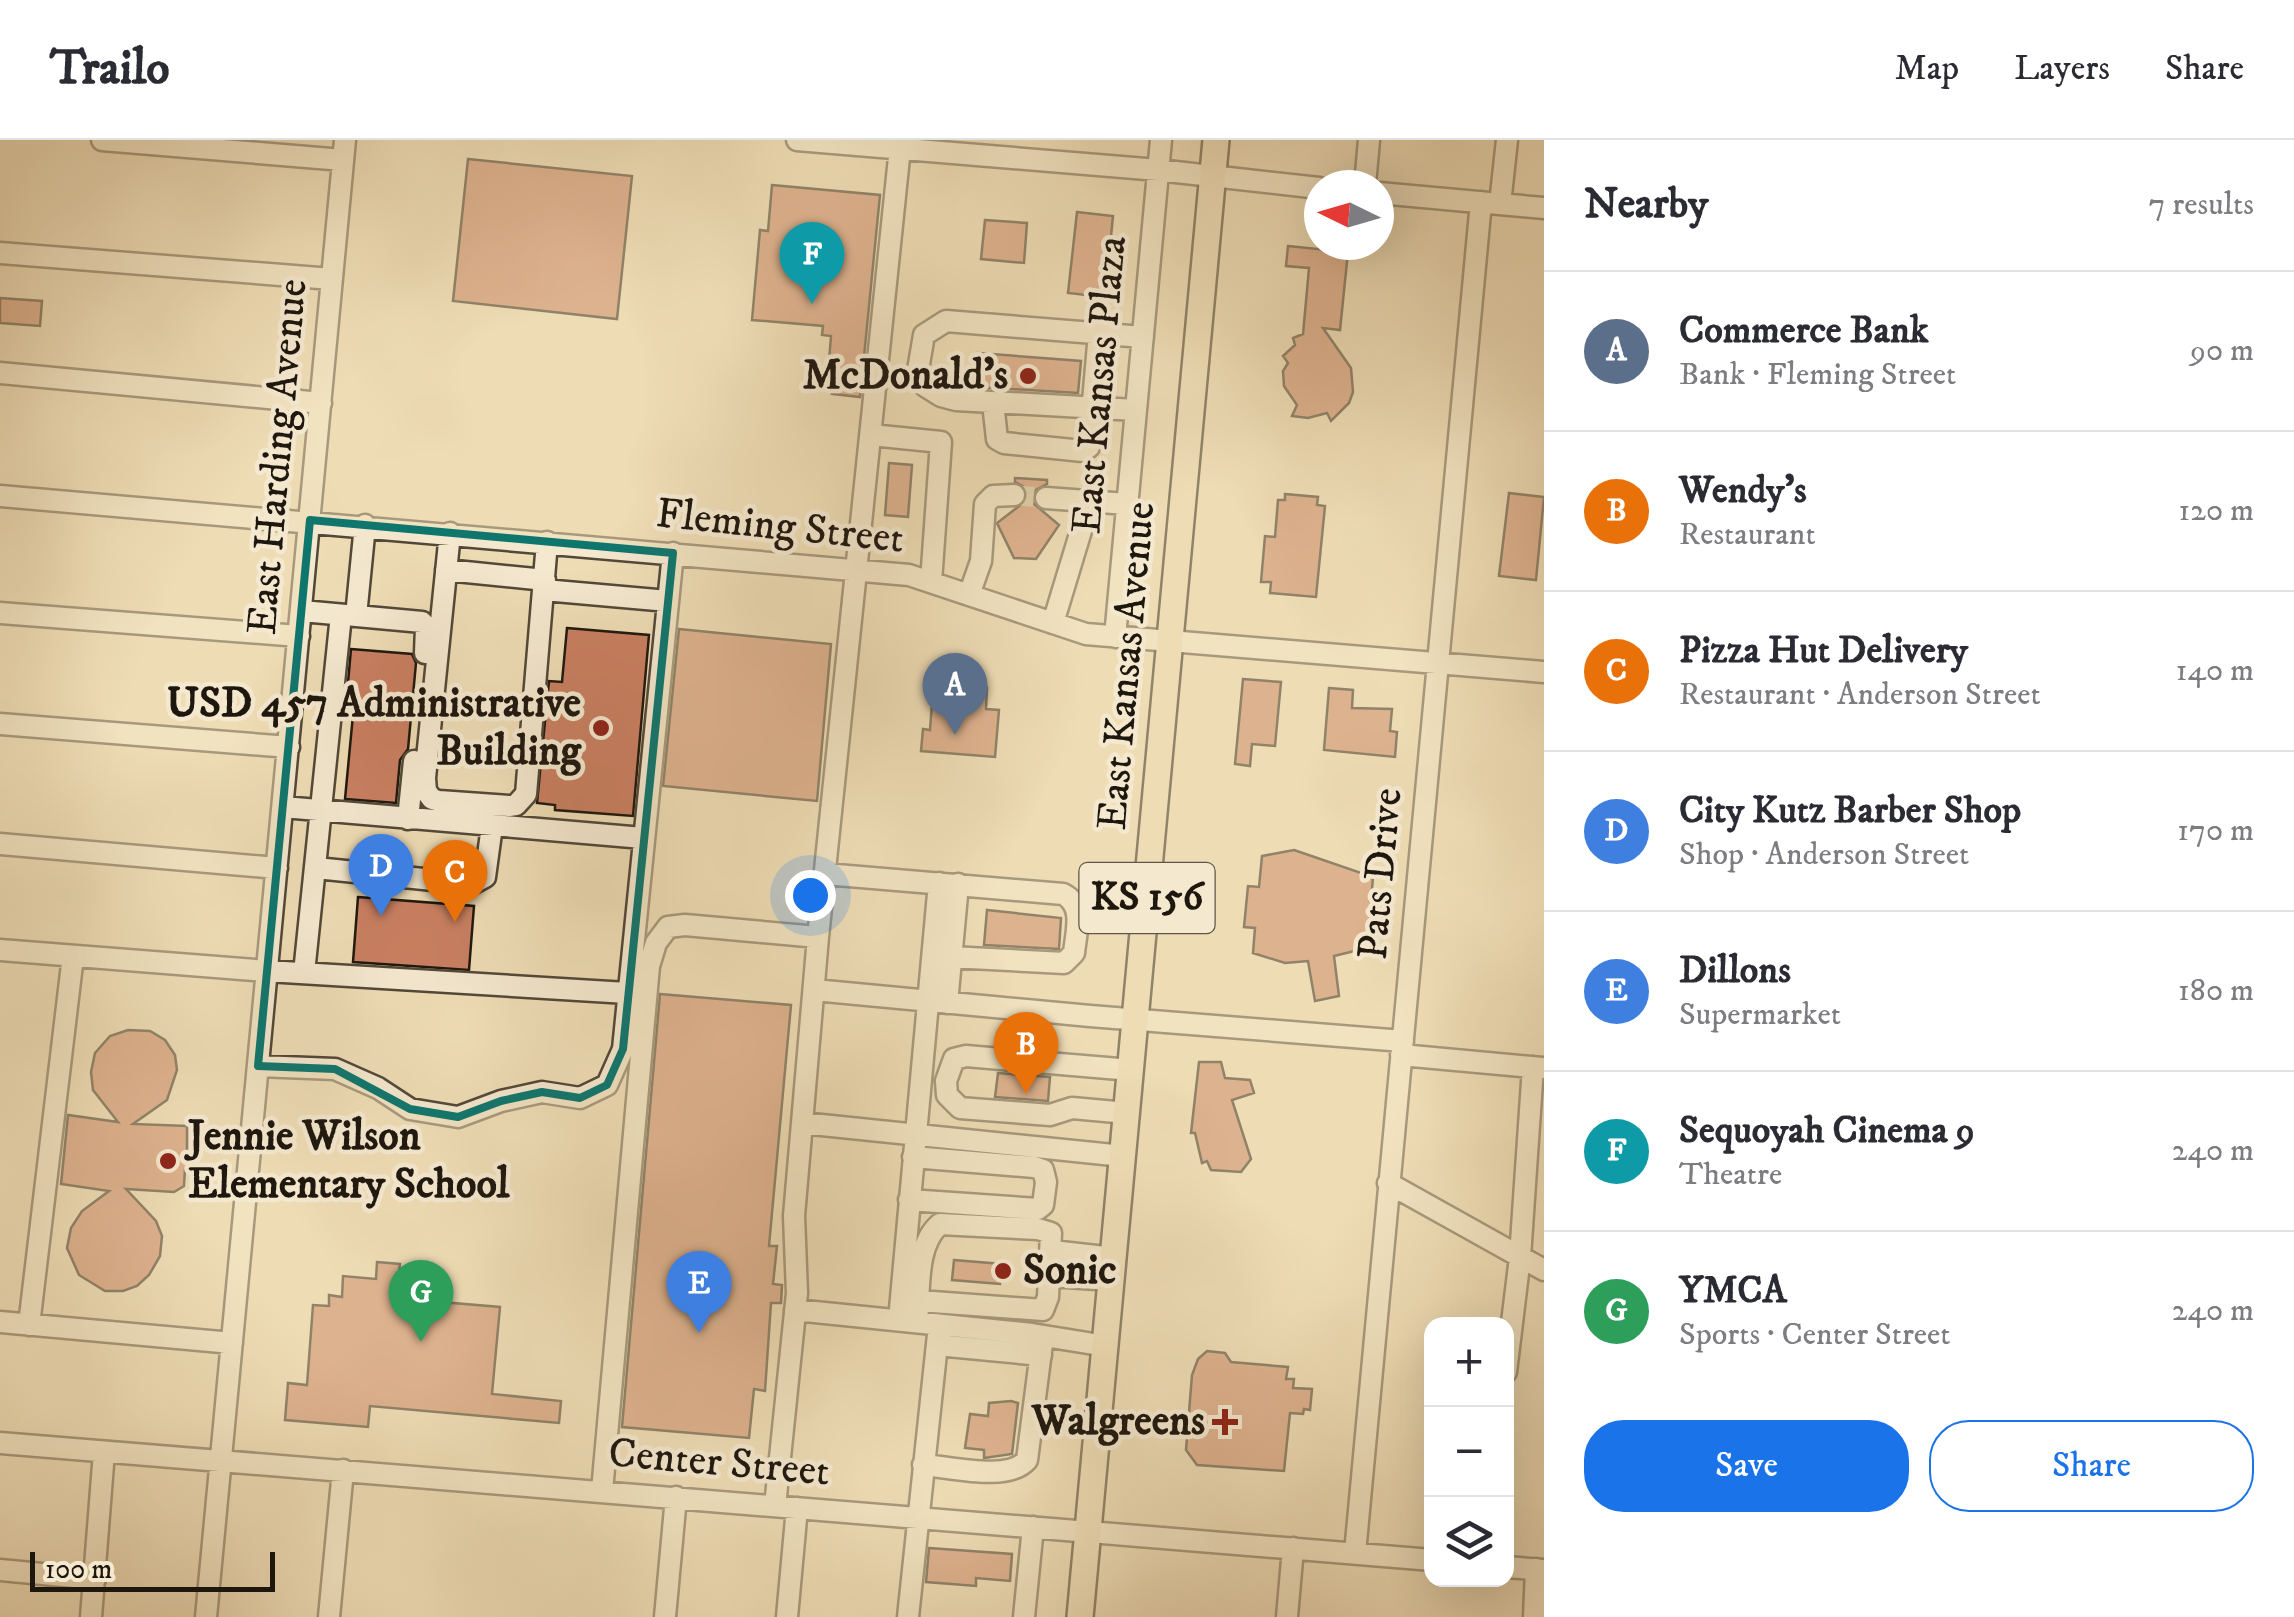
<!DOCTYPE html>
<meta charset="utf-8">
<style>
:root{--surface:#fff;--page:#f2f2f3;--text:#2b2b33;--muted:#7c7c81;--line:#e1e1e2;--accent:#1a73e8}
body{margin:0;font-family:"IM FELL DW Pica",serif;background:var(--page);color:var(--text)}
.controls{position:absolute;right:30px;bottom:30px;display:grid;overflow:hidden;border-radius:20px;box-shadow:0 10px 40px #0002}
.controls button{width:90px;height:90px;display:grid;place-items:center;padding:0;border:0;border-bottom:2px solid var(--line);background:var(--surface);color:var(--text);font:50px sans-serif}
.compass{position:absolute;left:1304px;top:30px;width:90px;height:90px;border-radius:50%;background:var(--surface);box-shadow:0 10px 40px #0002;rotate:275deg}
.scale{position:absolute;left:30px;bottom:25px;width:245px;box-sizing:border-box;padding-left:10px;border:5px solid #1e170e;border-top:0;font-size:28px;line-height:35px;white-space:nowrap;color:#1e170e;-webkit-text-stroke:8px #f4e8cf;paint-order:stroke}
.you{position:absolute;left:810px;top:755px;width:35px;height:35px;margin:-25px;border:8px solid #fff;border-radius:50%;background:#1a73e8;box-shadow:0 0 0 15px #1a73e833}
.badge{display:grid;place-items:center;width:65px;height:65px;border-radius:50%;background:var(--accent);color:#fff;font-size:32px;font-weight:700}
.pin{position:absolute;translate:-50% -82px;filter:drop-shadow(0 2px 5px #0008)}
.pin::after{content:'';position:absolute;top:52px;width:35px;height:30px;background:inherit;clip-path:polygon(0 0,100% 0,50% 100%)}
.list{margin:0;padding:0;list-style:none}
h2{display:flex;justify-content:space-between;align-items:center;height:130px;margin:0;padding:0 40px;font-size:42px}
h2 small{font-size:32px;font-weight:400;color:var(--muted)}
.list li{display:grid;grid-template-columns:65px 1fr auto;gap:30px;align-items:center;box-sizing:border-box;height:160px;padding:0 40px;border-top:2px solid var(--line)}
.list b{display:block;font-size:38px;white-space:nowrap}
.list p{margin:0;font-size:32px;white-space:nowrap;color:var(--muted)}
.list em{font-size:32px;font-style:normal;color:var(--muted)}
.actions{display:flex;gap:20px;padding:30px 40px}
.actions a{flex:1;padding:22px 0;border:2px solid var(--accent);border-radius:40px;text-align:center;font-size:35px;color:var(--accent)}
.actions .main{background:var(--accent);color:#fff}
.icon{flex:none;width:55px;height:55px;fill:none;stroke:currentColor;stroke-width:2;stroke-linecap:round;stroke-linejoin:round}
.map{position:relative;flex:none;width:1544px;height:1477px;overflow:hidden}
header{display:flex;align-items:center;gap:60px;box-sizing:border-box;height:140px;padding:0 50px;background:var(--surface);border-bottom:2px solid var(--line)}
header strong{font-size:48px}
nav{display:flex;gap:55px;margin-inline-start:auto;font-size:35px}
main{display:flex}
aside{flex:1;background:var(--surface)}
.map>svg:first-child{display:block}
.building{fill:#c87f61;stroke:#1e170e;stroke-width:2.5}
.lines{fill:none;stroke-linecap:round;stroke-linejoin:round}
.minor-tunnel{stroke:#cfbe9c;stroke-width:20;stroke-dasharray:20 10;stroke-linecap:butt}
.minor-casing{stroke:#524838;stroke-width:25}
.major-casing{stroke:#1e170e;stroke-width:30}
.minor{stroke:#f4e8cf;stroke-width:20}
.major{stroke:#eedcb5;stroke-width:25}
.marked{fill:none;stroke:#0f766e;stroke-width:8;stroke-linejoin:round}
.poi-dot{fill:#8f2418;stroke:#f4e8cf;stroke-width:4}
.labels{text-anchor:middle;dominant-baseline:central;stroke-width:9;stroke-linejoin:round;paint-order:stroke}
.shield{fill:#f4e8cf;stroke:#5e5648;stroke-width:2.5}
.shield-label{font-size:40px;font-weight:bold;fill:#1e170e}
.poi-label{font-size:42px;font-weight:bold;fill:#1e170e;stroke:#f4e8cf;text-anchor:end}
.street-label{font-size:42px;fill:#1e170e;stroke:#f4e8cf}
</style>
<header>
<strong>Trailo</strong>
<nav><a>Map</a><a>Layers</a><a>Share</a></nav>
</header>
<main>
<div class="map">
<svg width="1544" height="1477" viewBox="0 0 1544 1477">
<rect width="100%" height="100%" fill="#eedcb5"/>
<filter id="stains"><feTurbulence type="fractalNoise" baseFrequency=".002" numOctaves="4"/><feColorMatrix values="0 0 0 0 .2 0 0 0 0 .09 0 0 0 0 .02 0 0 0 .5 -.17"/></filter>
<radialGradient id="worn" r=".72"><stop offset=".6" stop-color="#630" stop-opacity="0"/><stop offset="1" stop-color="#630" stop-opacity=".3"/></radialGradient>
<path class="building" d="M 468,19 L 632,36 L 617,179 L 453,161 Z
M 772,45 L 880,55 L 860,257 L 832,254 L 833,246 L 827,246 L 831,196 L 822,195 L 823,186 L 752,180 L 760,90 L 768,91 Z
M 1077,72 L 1113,76 L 1105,157 L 1068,153 Z
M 985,80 L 1027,83 L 1024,123 L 981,119 Z
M 1288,106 L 1348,112 L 1340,190 L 1323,188 L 1351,228 L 1353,252 L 1349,263 L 1331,281 L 1327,273 L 1308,278 L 1292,276 L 1297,265 L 1284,246 L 1283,231 L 1288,223 L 1283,216 L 1295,205 L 1293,198 L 1303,194 L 1309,128 L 1286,126 Z
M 0,158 L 42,161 L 40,186 L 0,183 Z
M 978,213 L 1081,221 L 1078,253 L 976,247 Z
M 889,323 L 912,325 L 908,377 L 885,375 Z
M 1015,338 L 1047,340 L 1047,344 L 1034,351 L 1033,363 L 1059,385 L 1036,419 L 1014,418 L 997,383 L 1027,360 L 1026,348 L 1015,342 Z
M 1509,353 L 1544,357 L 1536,440 L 1499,436 Z
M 1285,354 L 1318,357 L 1317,365 L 1325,366 L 1316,457 L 1270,453 L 1271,442 L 1261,442 L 1265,396 L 1275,397 L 1278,360 L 1285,360 Z
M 567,488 L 649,495 L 633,676 L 555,670 L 555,665 L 537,663 L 549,541 L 562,542 Z
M 679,489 L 831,504 L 817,661 L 663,646 Z
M 351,509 L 412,514 L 416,523 L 408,609 L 400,620 L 396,663 L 345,659 L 355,554 L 347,554 Z
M 1243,539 L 1281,542 L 1275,606 L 1252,604 L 1250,626 L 1235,624 Z
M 947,544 L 987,548 L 986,569 L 999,570 L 995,617 L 921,611 L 923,589 L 930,590 L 932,563 L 945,564 Z
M 1329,548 L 1353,550 L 1352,568 L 1392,569 L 1390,591 L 1397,592 L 1395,617 L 1324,610 Z
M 1294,710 L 1373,737 L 1367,808 L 1334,816 L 1339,856 L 1315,861 L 1308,821 L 1285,823 L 1253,813 L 1255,788 L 1244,787 L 1248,746 L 1259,747 L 1262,716 Z
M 358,757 L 474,766 L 469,830 L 353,822 Z
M 987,770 L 1061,778 L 1059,809 L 984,805 Z
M 660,854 L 791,865 L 769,1106 L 777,1106 L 773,1144 L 782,1145 L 781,1163 L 771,1163 L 765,1251 L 754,1249 L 749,1298 L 622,1287 Z
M 128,890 L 150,891 L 165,900 L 175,915 L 177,930 L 167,960 L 133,984 L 187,986 L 187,1014 L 192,1020 L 185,1029 L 184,1046 L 174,1052 L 126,1049 L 156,1081 L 162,1096 L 160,1116 L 149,1135 L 137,1146 L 123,1151 L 105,1151 L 79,1135 L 67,1108 L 71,1088 L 82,1071 L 109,1051 L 61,1044 L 68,975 L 118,982 L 93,950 L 91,932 L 95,913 L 110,896 Z
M 1199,922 L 1221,922 L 1225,938 L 1250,940 L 1254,953 L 1232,960 L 1251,1019 L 1241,1032 L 1211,1030 L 1207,1021 L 1202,1023 L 1195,993 L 1191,993 Z
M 998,933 L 1050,937 L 1048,961 L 995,957 Z
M 954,1120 L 1002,1124 L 1000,1144 L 952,1140 Z
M 377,1122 L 400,1124 L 399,1131 L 432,1133 L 430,1161 L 500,1167 L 492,1254 L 561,1261 L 559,1283 L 370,1266 L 368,1287 L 285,1280 L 288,1243 L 307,1245 L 313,1165 L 329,1166 L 329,1155 L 342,1157 L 343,1136 L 376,1139 Z
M 1207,1211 L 1225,1213 L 1231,1222 L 1288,1227 L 1286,1239 L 1294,1239 L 1293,1248 L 1312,1249 L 1310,1270 L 1304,1269 L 1303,1274 L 1290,1273 L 1284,1331 L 1197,1325 L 1186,1310 L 1192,1235 L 1198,1219 Z
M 1011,1261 L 1018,1263 L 1012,1314 L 984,1318 L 984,1310 L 965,1308 L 970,1274 L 988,1276 L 989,1263 Z
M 929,1408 L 1012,1414 L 1010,1441 L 976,1438 L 976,1446 L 926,1442 Z"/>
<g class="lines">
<path class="minor-tunnel" d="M 1014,355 L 1046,358"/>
<g class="minor-casing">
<path id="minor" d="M 102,0 L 343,20
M 797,0 L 1158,30 L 1319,48
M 1365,45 L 1369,0
M 1379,53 L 1544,68
M 1500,64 L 1507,0
M 0,113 L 332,139
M 0,233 L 321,263
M 993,263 L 997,299 L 1004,303 L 1083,311 L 1089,307 L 1099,193
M 1136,270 L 956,260 L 941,256 L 925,246 L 918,230 L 924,195 L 946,181 L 1143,197
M 871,295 L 941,302 L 931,442
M 0,356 L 909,435 L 1086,494 L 1544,532
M 1046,358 L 1127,364
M 450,393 L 425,638 L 426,651 L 432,659 L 439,661 L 509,666 L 516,665 L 526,654 L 547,402
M 446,430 L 545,440
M 544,450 L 668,461
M 969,455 L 981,421 L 985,364 L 993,356 L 1014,355
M 302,471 L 422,482 L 426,487 L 425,513
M 0,473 L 299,496
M 356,476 L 365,385
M 1053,483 L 1090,361
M 1115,497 L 1161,0
M 0,584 L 289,607
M 283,667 L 643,698
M 408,679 L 414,621
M 0,704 L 277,728
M 316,728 L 472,744 L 485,737 L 492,686
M 825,734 L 1063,754 C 1085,765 1076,792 1074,813 L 1064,823 L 951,817
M 0,810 L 267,831 L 627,853
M 304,833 L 341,475
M 814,850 L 1090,876 L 1403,901
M 947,863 L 958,744
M 1401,915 L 1542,928
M 258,926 L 335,929 L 378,948 L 410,969 L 458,977 L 501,961 L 542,952 L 580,958 L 607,945 L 623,909 L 673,413
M 1127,973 L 1072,968 L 1050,975 L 960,968 L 947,955 L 946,941 L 954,919 L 966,916 L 1131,930
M 802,983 L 1123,1016
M 1388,1043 L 1544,1130
M 909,1060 L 1038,1069 L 1043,1065 L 1046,1042 L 1043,1030 L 1034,1027 L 913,1017
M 1052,1111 L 1114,1118
M 1050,1136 L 1112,1140
M 795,1170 L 1032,1194 L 1106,1206
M 899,1180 L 939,743
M 0,1182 L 232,1203
M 917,1182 C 920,1151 915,1105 940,1084 L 1038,1089 L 1051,1093 L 1048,1157 L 1043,1170 L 919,1161
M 29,1185 L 73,816
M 937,1205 L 1041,1215
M 1506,1232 L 1520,1117 L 1533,927
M 0,1303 L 1432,1420
M 923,1325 C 952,1327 1008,1342 1027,1320 L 1043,1196
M 602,1351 L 649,826 L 656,803 L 668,787 L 685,785 L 818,797
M 775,1366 L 797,1153 L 794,1076 L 818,797 L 900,8
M 1355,1413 L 1481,62
M 1506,1427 L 1544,1430
M 0,1430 L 95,1439
M 91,1477 L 104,1312
M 206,1477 L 345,0
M 329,1477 L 343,1330
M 665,1477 L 676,1357
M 787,1477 L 797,1368
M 908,1477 L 939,1185
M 1024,1477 L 1033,1387
M 1287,1477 L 1293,1408
M 1534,1477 L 1536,1429"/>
</g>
<g class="major-casing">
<path id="major" d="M 1080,1477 L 1216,0"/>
</g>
<use href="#minor" class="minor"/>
<use href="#major" class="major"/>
</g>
<path d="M0 0H1544V1477H0ZM 310,380 L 673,413 L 623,909 L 607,945 L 580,958 L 542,952 L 501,961 L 458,977 L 410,969 L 335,929 L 258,926 Z" fill="#eedcb5" fill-opacity=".55" fill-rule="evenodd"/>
<path class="marked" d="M 310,380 L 673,413 L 623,909 L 607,945 L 580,958 L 542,952 L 501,961 L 458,977 L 410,969 L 335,929 L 258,926 Z"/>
<g class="poi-dot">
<circle cx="1028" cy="236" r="10"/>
<circle cx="601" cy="588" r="10"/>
<circle cx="168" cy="1021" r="10"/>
<circle cx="1003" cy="1131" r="10"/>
<path d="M1220 1267h10v10h10v10h-10v10h-10v-10h-10v-10h10z"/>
</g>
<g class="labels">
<rect class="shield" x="1079.5" y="723" width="135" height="70" rx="8"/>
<g class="shield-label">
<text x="1147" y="758">KS 156</text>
</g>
<g class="poi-label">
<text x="1008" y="236">McDonald's</text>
<text x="581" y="564">USD 457 Administrative<tspan x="581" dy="48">Building</tspan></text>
<text x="188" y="997" text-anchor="start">Jennie Wilson<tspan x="188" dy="48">Elementary School</tspan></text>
<text x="1023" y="1131" text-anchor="start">Sonic</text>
<text x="1205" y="1282">Walgreens</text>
</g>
<g class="street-label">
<text transform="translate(1100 245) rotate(-85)">East Kansas Plaza</text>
<text transform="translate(278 317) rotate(-85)">East Harding Avenue</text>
<text transform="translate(780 387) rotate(6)">Fleming Street</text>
<text transform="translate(1127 526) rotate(-85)">East Kansas Avenue</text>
<text transform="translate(1381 734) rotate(-85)">Pats Drive</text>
<text transform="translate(719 1323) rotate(5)">Center Street</text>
</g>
</g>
<rect width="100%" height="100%" filter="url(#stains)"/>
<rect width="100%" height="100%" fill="url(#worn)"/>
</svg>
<div class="controls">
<button>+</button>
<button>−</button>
<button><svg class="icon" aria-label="layers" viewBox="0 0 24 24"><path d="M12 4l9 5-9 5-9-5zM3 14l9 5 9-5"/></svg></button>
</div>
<svg class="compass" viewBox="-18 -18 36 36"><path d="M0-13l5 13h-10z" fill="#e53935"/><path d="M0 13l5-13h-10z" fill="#7c7c81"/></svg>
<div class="scale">100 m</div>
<div class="you"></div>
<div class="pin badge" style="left:955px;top:595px;background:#5c6f8a">A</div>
<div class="pin badge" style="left:1026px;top:954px;background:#e8710a">B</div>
<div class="pin badge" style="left:455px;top:782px;background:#e8710a">C</div>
<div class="pin badge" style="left:381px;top:776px;background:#3f7fe0">D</div>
<div class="pin badge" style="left:699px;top:1193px;background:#3f7fe0">E</div>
<div class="pin badge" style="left:812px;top:164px;background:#0f9aa8">F</div>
<div class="pin badge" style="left:421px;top:1202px;background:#2e9e5b">G</div>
</div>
<aside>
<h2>Nearby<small>7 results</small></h2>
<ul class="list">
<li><span class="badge" style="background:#5c6f8a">A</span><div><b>Commerce Bank</b><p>Bank · Fleming Street</p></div><em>90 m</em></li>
<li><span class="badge" style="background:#e8710a">B</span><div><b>Wendy's</b><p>Restaurant</p></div><em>120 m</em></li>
<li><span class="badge" style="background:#e8710a">C</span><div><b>Pizza Hut Delivery</b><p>Restaurant · Anderson Street</p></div><em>140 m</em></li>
<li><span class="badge" style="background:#3f7fe0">D</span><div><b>City Kutz Barber Shop</b><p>Shop · Anderson Street</p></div><em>170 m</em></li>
<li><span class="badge" style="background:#3f7fe0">E</span><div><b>Dillons</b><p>Supermarket</p></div><em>180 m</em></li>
<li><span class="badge" style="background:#0f9aa8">F</span><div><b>Sequoyah Cinema 9</b><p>Theatre</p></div><em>240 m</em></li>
<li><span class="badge" style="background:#2e9e5b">G</span><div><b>YMCA</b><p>Sports · Center Street</p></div><em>240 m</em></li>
</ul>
<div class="actions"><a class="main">Save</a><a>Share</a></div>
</aside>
</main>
